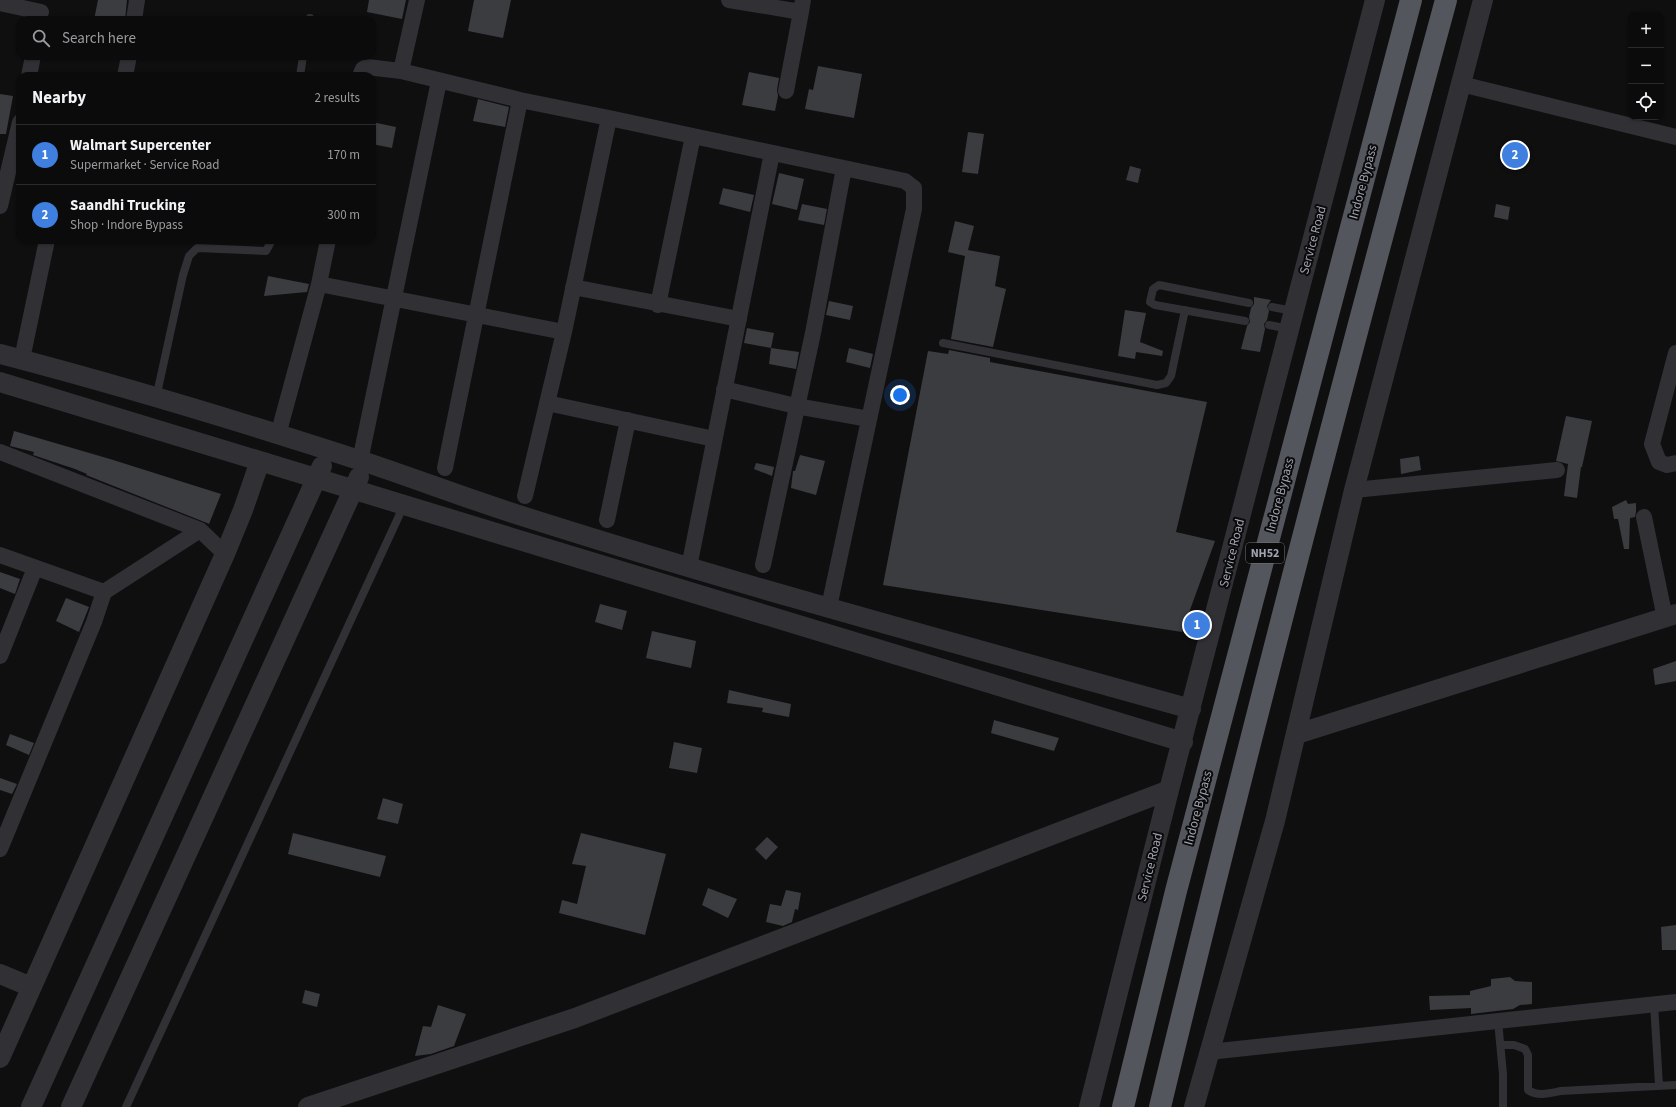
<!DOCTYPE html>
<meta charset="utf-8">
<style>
:root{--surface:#0b0b0c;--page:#19191a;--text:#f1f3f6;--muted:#9a9b9d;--line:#2b2b2d;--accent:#0b8043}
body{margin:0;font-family:"Source Sans 3",sans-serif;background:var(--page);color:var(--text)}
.controls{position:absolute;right:12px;top:12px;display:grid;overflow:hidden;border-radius:8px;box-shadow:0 1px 3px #0004}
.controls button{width:36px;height:36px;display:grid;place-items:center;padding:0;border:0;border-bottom:1px solid var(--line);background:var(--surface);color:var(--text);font:20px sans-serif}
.you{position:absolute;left:900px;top:395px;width:14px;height:14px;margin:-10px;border:3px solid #fff;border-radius:50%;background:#1a73e8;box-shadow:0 0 0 6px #1a73e833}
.badge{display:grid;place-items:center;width:26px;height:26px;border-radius:50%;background:var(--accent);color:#fff;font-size:13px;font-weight:700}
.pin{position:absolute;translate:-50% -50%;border:2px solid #fff;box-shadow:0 1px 4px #0006}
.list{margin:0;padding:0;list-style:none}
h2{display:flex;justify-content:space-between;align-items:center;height:52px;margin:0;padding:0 16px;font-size:17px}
h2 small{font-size:13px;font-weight:400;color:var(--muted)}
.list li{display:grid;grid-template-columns:26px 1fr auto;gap:12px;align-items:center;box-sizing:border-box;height:60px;padding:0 16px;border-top:1px solid var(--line)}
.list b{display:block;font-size:15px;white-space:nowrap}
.list p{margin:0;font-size:13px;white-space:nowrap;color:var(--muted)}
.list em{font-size:13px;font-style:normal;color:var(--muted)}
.icon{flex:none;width:22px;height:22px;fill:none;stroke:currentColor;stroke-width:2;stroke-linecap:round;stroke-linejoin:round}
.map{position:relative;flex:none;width:1676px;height:1107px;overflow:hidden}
.search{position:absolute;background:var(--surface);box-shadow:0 1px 3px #0004;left:16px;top:16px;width:360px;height:44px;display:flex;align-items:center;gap:10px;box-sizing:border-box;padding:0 14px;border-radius:12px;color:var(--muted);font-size:15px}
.panel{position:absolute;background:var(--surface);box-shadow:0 1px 3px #0004;left:16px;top:72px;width:360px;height:172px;border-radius:12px}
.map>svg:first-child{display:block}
.building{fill:#3b3c40}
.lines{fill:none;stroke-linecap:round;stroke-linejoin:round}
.service{stroke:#303035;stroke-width:8}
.minor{stroke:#303035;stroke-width:16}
.tertiary{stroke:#303035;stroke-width:20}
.trunk{stroke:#54565d;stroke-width:22}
.labels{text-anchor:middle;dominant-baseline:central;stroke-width:4;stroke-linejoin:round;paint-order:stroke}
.shield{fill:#0a0a0b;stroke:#73757f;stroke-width:1}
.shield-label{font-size:12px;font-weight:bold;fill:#a0a3b1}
.street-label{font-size:13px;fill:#a0a3b1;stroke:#0a0a0b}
</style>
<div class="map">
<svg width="1676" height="1107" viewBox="0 0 1676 1107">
<rect width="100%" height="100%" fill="#0f0f10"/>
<path class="building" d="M 98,0 L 127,0 L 125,20 L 94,20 Z
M 369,0 L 406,0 L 402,19 L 367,12 Z
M 474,0 L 511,0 L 503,38 L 468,31 Z
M 818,66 L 862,74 L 854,118 L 805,109 L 809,89 L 813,90 Z
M 749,72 L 779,78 L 777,90 L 778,96 L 775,111 L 742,105 Z
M 0,94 L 13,96 L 6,134 L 0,134 Z
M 478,99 L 509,107 L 505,127 L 473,121 Z
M 372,122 L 396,127 L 392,148 L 372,144 Z
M 968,132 L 984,134 L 978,174 L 962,172 Z
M 1130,166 L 1141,169 L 1138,183 L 1126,180 Z
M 779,173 L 804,179 L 797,210 L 772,204 Z
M 723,188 L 754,195 L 750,212 L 719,204 Z
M 802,204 L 827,209 L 824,225 L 798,220 Z
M 1496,204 L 1510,207 L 1508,220 L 1494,217 Z
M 955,221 L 974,226 L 968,250 L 1000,256 L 995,286 L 1006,289 L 993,347 L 951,339 L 965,256 L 948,252 Z
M 268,276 L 309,284 L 307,292 L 264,296 Z
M 1254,297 L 1271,300 L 1267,306 L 1269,311 L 1267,320 L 1264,324 L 1265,329 L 1260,352 L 1241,349 L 1247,326 L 1250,322 L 1249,317 L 1251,308 L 1254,304 Z
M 829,301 L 853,306 L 850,320 L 826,315 Z
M 1125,310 L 1146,313 L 1140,342 L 1163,351 L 1162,356 L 1136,352 L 1135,359 L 1118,356 Z
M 747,328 L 774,333 L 771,348 L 744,343 Z
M 771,348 L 799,352 L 796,369 L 769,364 Z
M 849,348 L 873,354 L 870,368 L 846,362 Z
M 949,350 L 990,358 L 990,362 L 1207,402 L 1176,532 L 1215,541 L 1182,632 L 883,585 L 928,351 L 948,354 Z
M 1566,416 L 1592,421 L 1582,467 L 1581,467 L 1577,498 L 1564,496 L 1568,464 L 1556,461 Z
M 14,431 L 110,459 L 221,494 L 209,524 L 207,523 L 86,475 L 87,474 L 75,469 L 33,455 L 34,452 L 10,446 Z
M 800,455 L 825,461 L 816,495 L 791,488 L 793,471 L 795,471 Z
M 1419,456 L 1421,470 L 1401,474 L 1400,459 Z
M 756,463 L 774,467 L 772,476 L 754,469 Z
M 1626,500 L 1628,504 L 1636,503 L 1636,512 L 1635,517 L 1630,518 L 1629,549 L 1624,549 L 1618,519 L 1614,519 L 1612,507 Z
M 0,572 L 20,579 L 15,594 L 0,588 Z
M 66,598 L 89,607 L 79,632 L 56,621 Z
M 600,604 L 627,611 L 622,630 L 595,622 Z
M 652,631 L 696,641 L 691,668 L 646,658 Z
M 1676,661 L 1676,681 L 1655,685 L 1653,669 Z
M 729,690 L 791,704 L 789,717 L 762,712 L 763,708 L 727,703 Z
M 994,720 L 1059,738 L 1054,751 L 991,733 Z
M 10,734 L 34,743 L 29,755 L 6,745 Z
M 674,742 L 702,748 L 697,773 L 669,768 Z
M 0,778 L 17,784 L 12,794 L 0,790 Z
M 383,798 L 403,804 L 398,824 L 377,819 Z
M 293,833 L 386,856 L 380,877 L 288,854 Z
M 581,833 L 666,854 L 645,935 L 559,913 L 562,900 L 577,904 L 586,866 L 572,864 Z
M 767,837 L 778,847 L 766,860 L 755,849 Z
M 708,888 L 737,899 L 728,918 L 702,905 Z
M 786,890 L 801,893 L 798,910 L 795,909 L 792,922 L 783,926 L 766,922 L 770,904 L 781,906 Z
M 1676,925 L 1676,950 L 1662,950 L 1661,927 Z
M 1510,977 L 1515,981 L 1532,982 L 1532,1004 L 1520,1005 L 1513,1009 L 1471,1014 L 1471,1008 L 1430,1010 L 1429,996 L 1470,995 L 1470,991 L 1491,986 L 1491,979 Z
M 305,990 L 320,994 L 317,1007 L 302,1003 Z
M 438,1005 L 466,1014 L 454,1046 L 431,1054 L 415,1056 L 423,1026 L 431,1027 Z"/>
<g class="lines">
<path class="service" d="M 310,20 L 310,18
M 300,76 L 303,56
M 1272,307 L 1293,311
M 1245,321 L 1155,305 L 1150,302 L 1153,289 L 1159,285 L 1249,303
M 1269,325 L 1289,329
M 943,343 L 1157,385 L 1166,383 L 1171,376 L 1185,310
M 156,398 L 183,275 L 189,256 L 197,248 L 266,251 L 272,240
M 1654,1004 L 1659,1085
M 1498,1021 L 1503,1074 L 1503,1107
M 1501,1045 L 1514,1045 L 1525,1049 L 1528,1055 L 1528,1090 C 1537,1097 1551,1093 1561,1091 L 1676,1085
M 126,1107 L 404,505"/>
<path class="minor" d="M 729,0 L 801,12 L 803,0
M 0,3 L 41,12
M 134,20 L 137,0
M 401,71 L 417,0
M 29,76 L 33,56
M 125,76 L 129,56
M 360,76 L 363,69 L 367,67 L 401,71 L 520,100 L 445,468
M 1461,84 L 1676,137
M 786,91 L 801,12
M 520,100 L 609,118 L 564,332 L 525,496
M 609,118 L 693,136 L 658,305
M 693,136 L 905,181 L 914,188 L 914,209 L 829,607
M 0,206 L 20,122
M 319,284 L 564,332
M 573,287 L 739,319
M 1676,353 L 1652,444 L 1659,462 L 1667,465 L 1676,463
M 22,359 L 47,240
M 724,389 L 796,406 L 869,419
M 547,403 L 714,439
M 278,435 L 319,284 L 328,240
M 0,452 L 200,530 L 225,554
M 360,461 L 439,81
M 1354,490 L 1557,470
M 1644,517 L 1665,618
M 607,520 L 628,420
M 0,555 L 104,592
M 763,565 L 813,333 L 844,168
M 689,567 L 772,153
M 0,656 L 35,568
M 0,849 L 94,622 L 104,592 L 200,530
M 1209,1052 L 1676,1002"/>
<path class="tertiary" d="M 0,354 C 123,386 245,423 365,462 C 419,480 471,500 525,517 C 745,587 969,647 1191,709
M 0,382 L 1183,742
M 1297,734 L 1676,614
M 0,974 L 31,987
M 0,1058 L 225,554 L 243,510 L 260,461
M 31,1107 L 322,466
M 71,1107 L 359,477
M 308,1107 L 575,1018 L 1169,790
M 1089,1107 L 1169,790 L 1375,0
M 1194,1107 L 1275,821 L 1354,490 L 1483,0"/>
<path class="trunk" d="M 1123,1107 L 1176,891 L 1411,0
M 1160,1107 C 1249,737 1346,368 1446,0"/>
</g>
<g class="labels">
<rect class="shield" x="1246" y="543" width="38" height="20" rx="3"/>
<g class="shield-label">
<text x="1265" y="553">NH52</text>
</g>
<g class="street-label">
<text transform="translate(1363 182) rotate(-75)">Indore Bypass</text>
<text transform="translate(1313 240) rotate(-75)">Service Road</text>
<text transform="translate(1280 495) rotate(-75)">Indore Bypass</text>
<text transform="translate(1232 553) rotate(-76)">Service Road</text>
<text transform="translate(1198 808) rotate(-75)">Indore Bypass</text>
<text transform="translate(1150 867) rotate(-76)">Service Road</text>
</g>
</g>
</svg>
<div class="controls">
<button>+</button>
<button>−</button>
<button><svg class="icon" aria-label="locate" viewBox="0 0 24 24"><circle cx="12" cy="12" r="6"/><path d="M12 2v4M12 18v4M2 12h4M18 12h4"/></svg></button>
</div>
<div class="you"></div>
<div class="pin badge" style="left:1197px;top:625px;background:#3f7fe0">1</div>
<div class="pin badge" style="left:1515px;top:155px;background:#3f7fe0">2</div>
<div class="search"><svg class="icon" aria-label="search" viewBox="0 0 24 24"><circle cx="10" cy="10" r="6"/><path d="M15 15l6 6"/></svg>Search here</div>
<section class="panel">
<h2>Nearby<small>2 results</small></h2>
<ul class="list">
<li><span class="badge" style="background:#3f7fe0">1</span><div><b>Walmart Supercenter</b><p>Supermarket · Service Road</p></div><em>170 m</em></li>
<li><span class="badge" style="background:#3f7fe0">2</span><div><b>Saandhi Trucking</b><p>Shop · Indore Bypass</p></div><em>300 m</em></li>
</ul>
</section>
</div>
